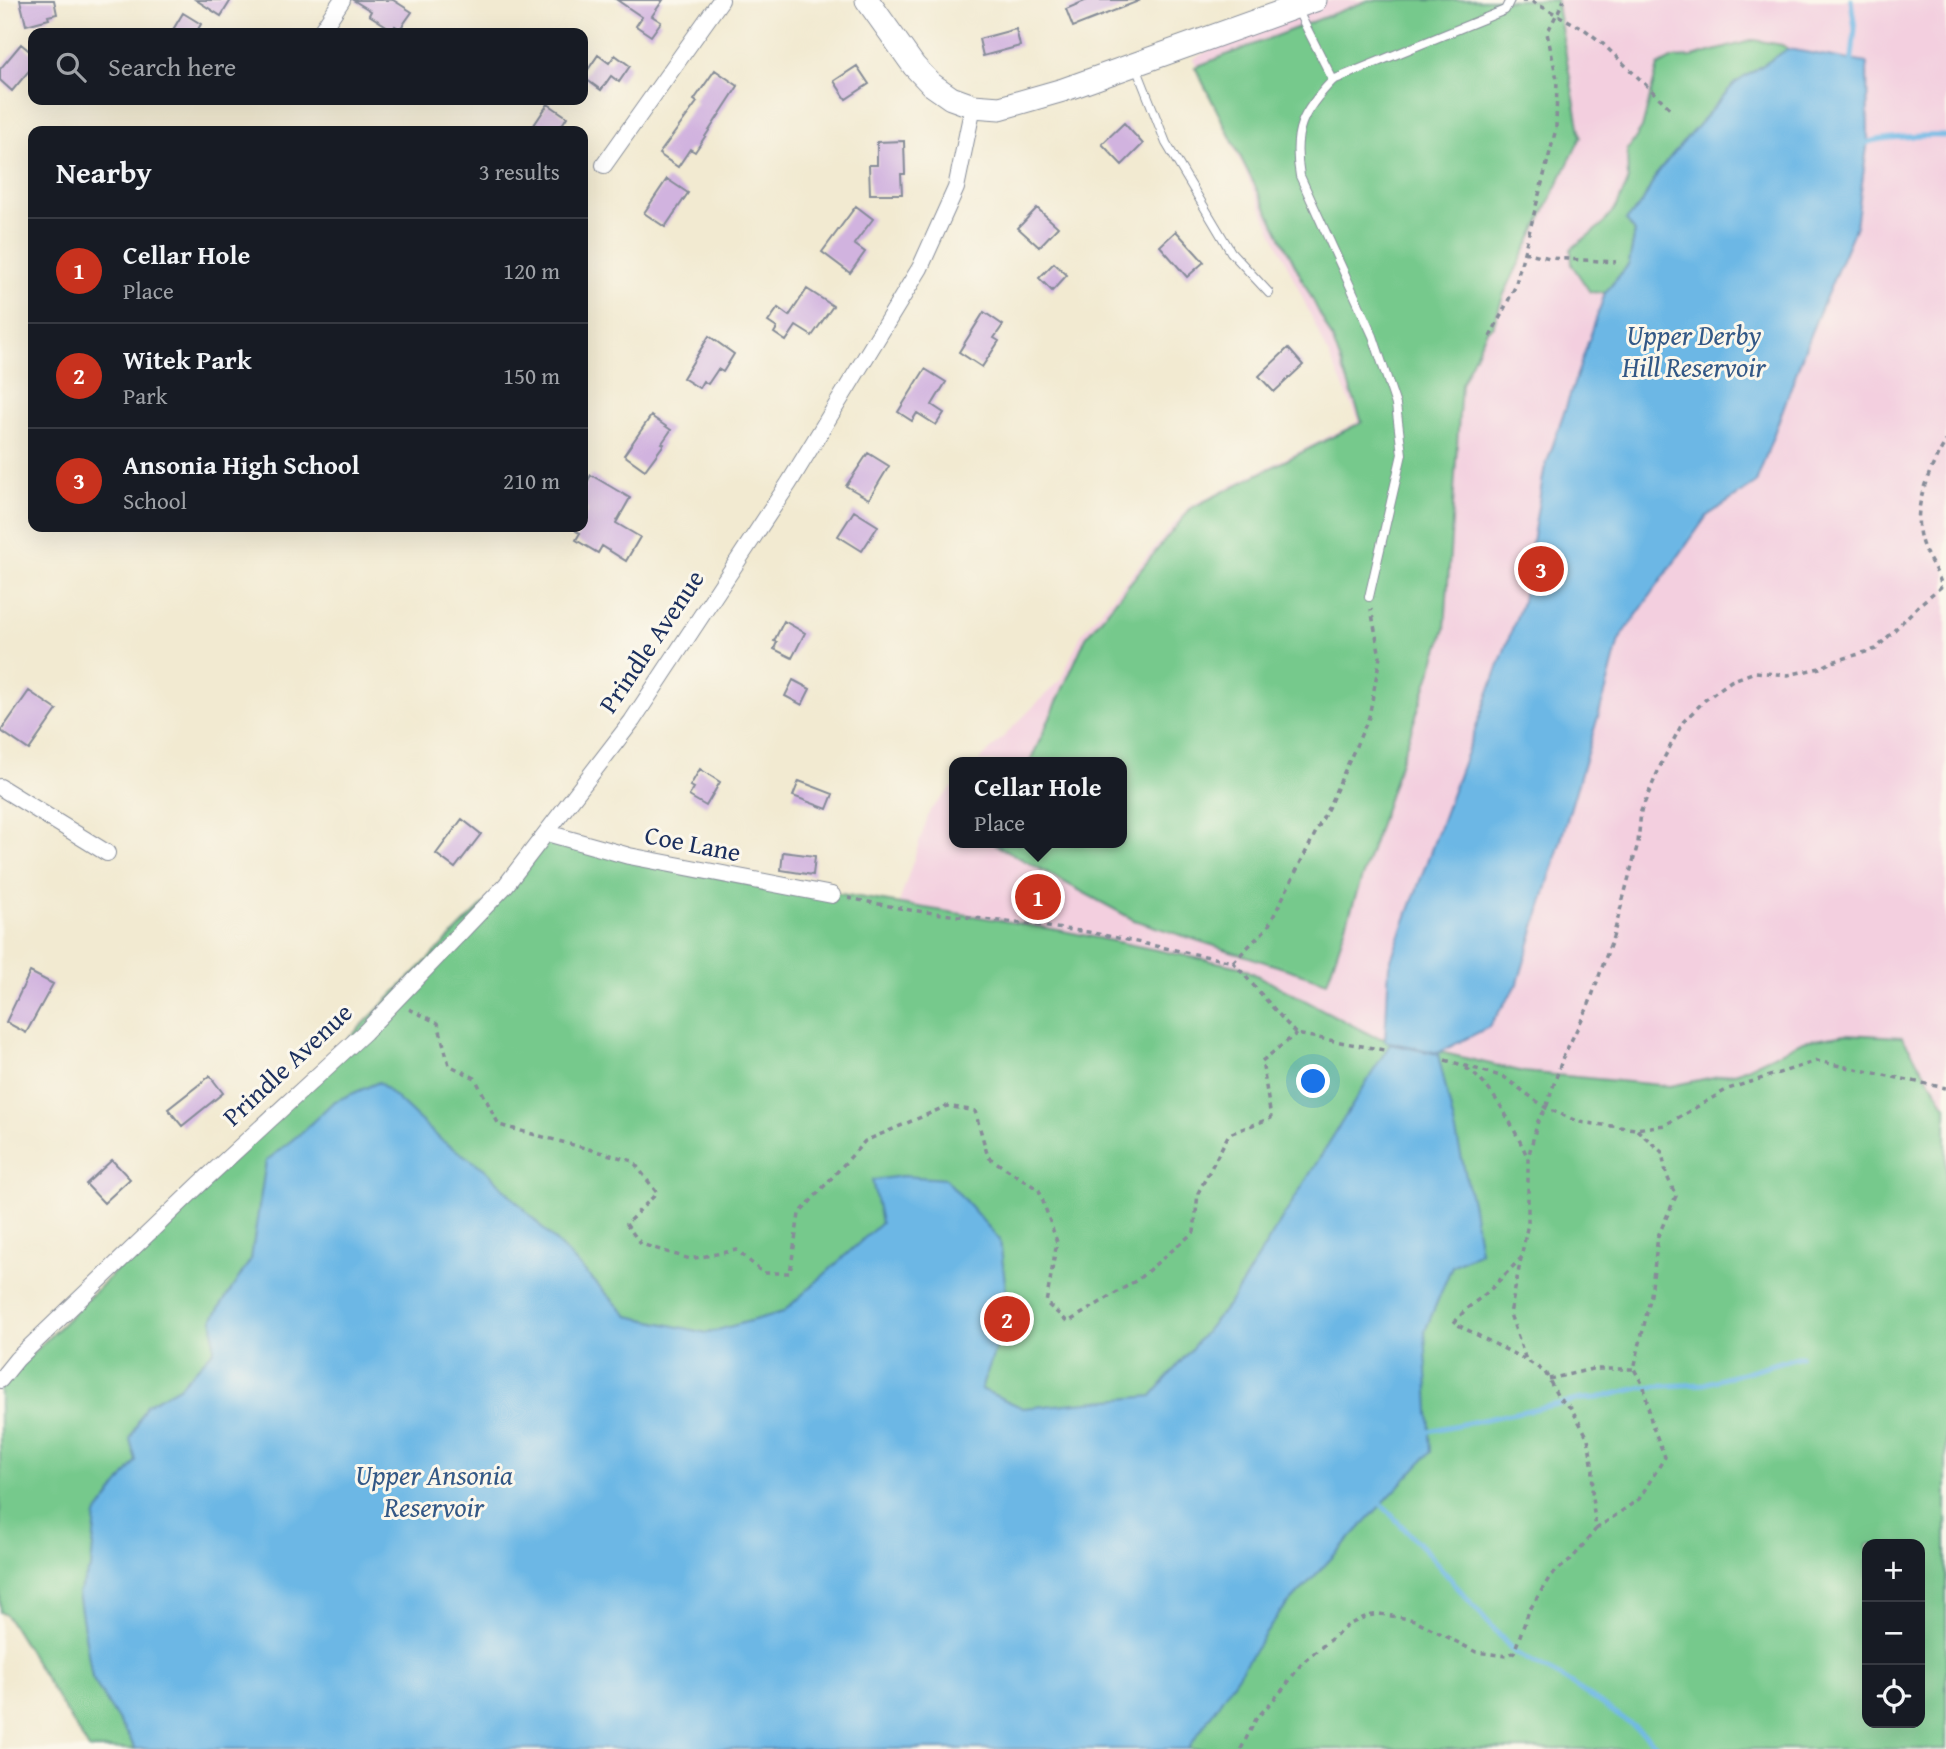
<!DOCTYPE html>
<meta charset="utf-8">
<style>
:root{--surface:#171b24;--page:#20242c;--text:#f1f3f6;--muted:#9ea1a6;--line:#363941;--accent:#c8321e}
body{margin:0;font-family:"Gentium Book Plus",serif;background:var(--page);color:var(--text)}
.controls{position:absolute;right:21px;bottom:21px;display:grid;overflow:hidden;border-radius:14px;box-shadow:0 7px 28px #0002}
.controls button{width:63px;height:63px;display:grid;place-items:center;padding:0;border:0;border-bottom:2px solid var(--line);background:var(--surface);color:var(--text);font:35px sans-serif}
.you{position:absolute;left:1314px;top:1082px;width:24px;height:24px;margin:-18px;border:5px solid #fff;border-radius:50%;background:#1a73e8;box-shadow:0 0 0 10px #1a73e833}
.badge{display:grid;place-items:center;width:46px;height:46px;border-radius:50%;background:var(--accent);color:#fff;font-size:23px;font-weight:700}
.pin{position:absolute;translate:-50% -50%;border:4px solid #fff;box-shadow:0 2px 7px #0006}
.popup{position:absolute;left:949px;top:757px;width:178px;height:91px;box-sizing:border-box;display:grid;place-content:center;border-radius:14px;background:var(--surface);filter:drop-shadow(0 2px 5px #0005);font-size:23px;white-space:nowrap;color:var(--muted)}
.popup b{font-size:26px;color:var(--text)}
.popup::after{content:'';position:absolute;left:50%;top:100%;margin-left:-14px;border:14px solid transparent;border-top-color:var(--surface)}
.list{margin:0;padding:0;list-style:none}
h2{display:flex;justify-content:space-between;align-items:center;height:91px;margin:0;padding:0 28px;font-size:30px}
h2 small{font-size:23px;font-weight:400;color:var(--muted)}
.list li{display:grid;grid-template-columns:46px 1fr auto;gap:21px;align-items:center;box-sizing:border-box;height:105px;padding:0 28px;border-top:2px solid var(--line)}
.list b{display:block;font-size:26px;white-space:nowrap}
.list p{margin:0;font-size:23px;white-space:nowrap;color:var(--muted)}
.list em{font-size:23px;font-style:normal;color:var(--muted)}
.icon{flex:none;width:38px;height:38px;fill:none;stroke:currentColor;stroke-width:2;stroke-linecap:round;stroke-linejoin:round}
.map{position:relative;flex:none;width:1946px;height:1749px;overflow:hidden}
.search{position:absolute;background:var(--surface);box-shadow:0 7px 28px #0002;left:28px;top:28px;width:560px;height:77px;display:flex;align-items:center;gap:18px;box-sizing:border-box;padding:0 24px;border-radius:14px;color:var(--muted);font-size:26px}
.panel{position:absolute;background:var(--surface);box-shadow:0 7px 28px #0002;left:28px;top:126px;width:560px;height:406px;border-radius:14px}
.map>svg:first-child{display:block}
.built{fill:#f3cfdf}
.green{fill:#76c98c;stroke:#487c75;stroke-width:2;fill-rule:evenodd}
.water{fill:#6cb7e5;stroke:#4473a2;stroke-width:2}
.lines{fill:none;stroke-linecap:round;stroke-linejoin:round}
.stream{stroke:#6cb7e5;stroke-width:5}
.building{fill:#d1b3df}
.service-casing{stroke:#868c98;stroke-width:10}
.minor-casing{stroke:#868c98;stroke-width:18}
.secondary-casing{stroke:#868c98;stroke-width:25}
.path{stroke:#868c98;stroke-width:3.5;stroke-dasharray:5 5;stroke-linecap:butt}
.service{stroke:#fff;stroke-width:8}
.minor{stroke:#fff;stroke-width:16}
.secondary{stroke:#fff;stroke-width:23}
.labels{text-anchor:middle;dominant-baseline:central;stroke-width:6;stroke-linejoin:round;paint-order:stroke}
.street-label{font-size:26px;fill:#1b2f5e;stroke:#fbf7ec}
.water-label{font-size:28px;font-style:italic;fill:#335886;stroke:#fbf7ec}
</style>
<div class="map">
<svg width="1946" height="1749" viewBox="0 0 1946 1749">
<rect width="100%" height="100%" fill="#fbf7ec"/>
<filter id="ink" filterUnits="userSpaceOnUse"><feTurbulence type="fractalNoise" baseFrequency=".0143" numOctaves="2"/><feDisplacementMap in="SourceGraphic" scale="14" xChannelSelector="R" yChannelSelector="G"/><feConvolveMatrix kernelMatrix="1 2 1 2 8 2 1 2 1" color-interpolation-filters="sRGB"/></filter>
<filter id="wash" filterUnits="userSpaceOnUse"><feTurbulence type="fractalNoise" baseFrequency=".00686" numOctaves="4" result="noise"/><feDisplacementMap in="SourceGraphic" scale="28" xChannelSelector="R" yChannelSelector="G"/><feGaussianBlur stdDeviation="1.57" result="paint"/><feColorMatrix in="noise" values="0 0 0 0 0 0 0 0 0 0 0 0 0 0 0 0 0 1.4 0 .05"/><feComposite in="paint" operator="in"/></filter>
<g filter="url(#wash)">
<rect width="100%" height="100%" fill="#f2ead1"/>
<path class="built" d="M 1300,0 L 1946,0 L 1946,1106 L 1901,1037 L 1803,1041 L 1738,1072 L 1669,1086 L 1524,1072 L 1373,1036 L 1241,967 L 899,903 L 930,810 L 954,786 L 954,843 L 1122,843 L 1122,762 L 978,762 L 1061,679 L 1082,633 L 1189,506 L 1359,421 L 1193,59 Z"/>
<path class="green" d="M 1369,0 L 1556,0 L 1581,137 L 1504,294 L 1493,326 L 1487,330 L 1461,384 L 1445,629 L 1327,982 L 1134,920 L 994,844 L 1122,843 L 1122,762 L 1030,762 L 1086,637 L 1191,508 L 1362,422 L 1332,338 L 1195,67 Z
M 1754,40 L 1782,45 L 1788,49 L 1734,84 L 1672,155 L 1657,174 L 1641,205 L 1626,220 L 1635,232 L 1629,264 L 1605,293 L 1590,292 L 1572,265 L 1571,249 L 1603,224 L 1617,206 L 1628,182 L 1627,151 L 1642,128 L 1658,66 L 1673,58 L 1692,57 Z
M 549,839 L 624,858 L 1058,930 L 1241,967 L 1373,1036 L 1524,1072 L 1670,1086 L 1738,1072 L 1803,1041 L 1845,1034 L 1902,1037 L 1946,1106 L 1946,1749 L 89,1749 L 6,1615 L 0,1612 L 0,1386 ZM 1867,1544 L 1920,1544 L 1920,1723 L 1867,1723 Z"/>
<path class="water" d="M 1788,49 L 1867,63 L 1868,140 L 1856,226 L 1811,332 L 1756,483 L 1707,516 L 1619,640 L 1606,690 L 1518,983 L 1489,1027 L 1438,1053 L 1385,1041 L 1389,965 L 1522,602 L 1544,471 L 1605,293 L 1629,264 L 1635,232 L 1626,220 L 1641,205 L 1657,174 L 1672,155 L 1734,84 Z
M 1390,1044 L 1438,1054 L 1473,1207 L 1480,1252 L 1452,1266 L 1425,1331 L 1431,1452 L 1279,1614 L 1188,1749 L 136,1749 L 92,1678 L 78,1593 L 91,1567 L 96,1515 L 136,1461 L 130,1439 L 146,1405 L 179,1387 L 214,1350 L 213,1318 L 251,1259 L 266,1161 L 302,1132 L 333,1102 L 379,1082 L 441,1140 L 485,1169 L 628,1316 L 707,1333 L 783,1312 L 881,1223 L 872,1180 L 902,1176 L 946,1179 L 1000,1240 L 1007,1300 L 1002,1331 L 981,1389 L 1023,1408 L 1152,1396 L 1232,1300 Z"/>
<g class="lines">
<path class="stream" d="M 1851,66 L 1855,29 L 1851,0
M 1865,144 C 1873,137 1932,135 1946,136
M 1424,1432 L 1582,1399 L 1597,1398 L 1644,1387 L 1704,1384 L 1801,1356
M 1379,1502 L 1426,1551 L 1514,1652 L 1561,1677 L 1597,1701 L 1646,1735 L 1660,1749"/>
</g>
<g id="blocks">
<path class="building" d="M 20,0 L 54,0 L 57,14 L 48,16 L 49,19 L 26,25 Z
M 196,0 L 231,0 L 221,16 Z
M 353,0 L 393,0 L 412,12 L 400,29 L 395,26 L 393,30 L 369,15 L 371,11 Z
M 617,0 L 663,0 L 652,16 L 661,22 L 651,36 L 636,26 L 642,17 Z
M 1087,0 L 1138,0 L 1139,1 L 1073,27 L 1066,9 Z
M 183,13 L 201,24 L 196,33 L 171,33 Z
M 1016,29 L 1020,46 L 983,56 L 979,39 Z
M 21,44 L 33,54 L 33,66 L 12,91 L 0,80 L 0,69 Z
M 598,55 L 609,63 L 615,55 L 630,66 L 619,82 L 611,76 L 601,90 L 583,77 Z
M 857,66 L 869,84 L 846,99 L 834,81 Z
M 715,70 L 738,86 L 695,152 L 690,149 L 678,167 L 659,154 L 697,102 L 694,100 Z
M 548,104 L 567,117 L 558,131 L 530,131 Z
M 1124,123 L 1143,144 L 1122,165 L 1102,144 Z
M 904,141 L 905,174 L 901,174 L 902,194 L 870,194 L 869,165 L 877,165 L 877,142 Z
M 667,179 L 688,193 L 665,227 L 644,213 Z
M 856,206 L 873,219 L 854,244 L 865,252 L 850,273 L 822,252 Z
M 1037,208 L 1058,227 L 1039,247 L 1018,228 Z
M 1176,231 L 1204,262 L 1187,277 L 1160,246 Z
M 1054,263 L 1067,275 L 1052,291 L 1039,278 Z
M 807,289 L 833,306 L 812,336 L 796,326 L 786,341 L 774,333 L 777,328 L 768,322 L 778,308 L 789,316 Z
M 984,312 L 1003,325 L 994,338 L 999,341 L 982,367 L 959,352 Z
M 709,336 L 734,354 L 723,372 L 718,369 L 708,384 L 703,381 L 699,388 L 683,378 Z
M 1288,348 L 1303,365 L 1274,392 L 1259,376 Z
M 925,369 L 946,382 L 932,405 L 944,413 L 936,425 L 917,413 L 912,421 L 898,412 Z
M 651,416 L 671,430 L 662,443 L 664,444 L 645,470 L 624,455 Z
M 868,453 L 889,466 L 869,499 L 846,486 Z
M 591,475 L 630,498 L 616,523 L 640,537 L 626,561 L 602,546 L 598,553 L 576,540 L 580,533 L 576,531 L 578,527 L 583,527 L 583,519 L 588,510 L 583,507 L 583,490 Z
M 854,511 L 878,526 L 862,551 L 838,536 Z
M 784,621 L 805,633 L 792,658 L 774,649 L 777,642 L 774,641 Z
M 793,680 L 810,689 L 802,705 L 785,696 Z
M 29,691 L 57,710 L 29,750 L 1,731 Z
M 700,769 L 720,782 L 706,806 L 689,796 L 694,788 L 690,786 Z
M 799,781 L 833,794 L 827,809 L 793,796 Z
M 462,819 L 481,834 L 455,868 L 436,854 Z
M 783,852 L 815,856 L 813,875 L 781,870 Z
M 1025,882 L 1056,889 L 1051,912 L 1020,905 Z
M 30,972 L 53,984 L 26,1033 L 6,1022 Z
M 210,1076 L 223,1093 L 182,1126 L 168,1109 Z
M 112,1160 L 130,1179 L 104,1203 L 86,1184 Z"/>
</g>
</g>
<g filter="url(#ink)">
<use href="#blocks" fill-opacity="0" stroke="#868c98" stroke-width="2"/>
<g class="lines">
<g class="service-casing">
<path id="service" d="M 1297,9 L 1333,80 L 1505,10 L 1510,0
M 1136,67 L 1166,143 L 1231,252 L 1269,293
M 1333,80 C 1302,112 1292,131 1300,176 L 1373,336 L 1396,405 L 1402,454 L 1369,597"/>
</g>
<g class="minor-casing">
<path id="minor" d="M 320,33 L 342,0
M 604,165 L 721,0
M 0,787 L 107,853
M 547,833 L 629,856 L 832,895
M 0,1380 L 17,1359 L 201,1183 L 365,1032 L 506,885 L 632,721 L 789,483 L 920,268 L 956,188 L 973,106"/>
</g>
<g class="secondary-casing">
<path id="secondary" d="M 867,0 L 914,66 L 931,84 L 951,98 L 973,106 L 1000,108 L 1063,90 L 1315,0"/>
</g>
<path class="path" d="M 1522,1 L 1531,1 L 1584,29 L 1601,42 L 1673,111
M 1524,252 L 1550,258 L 1616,262
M 1490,337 L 1515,287 L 1556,129 L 1557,79 L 1547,33 L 1564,0
M 848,898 L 910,910 L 1088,932 L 1233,962 L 1296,1034 L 1384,1050
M 1233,962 L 1268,927 L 1329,806 L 1369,717 L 1380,657 L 1371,609
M 409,1009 L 438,1023 L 449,1065 L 475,1078 L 499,1125 L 633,1161 L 657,1193 L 626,1224 L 641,1244 L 690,1259 L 737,1250 L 763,1273 L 790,1273 L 799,1214 L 865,1141 L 947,1106 L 975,1111 L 988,1157 L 1039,1190 L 1057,1242 L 1046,1303 L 1068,1322 L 1137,1280 L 1194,1232 L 1198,1193 L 1229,1134 L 1271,1118 L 1262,1061 L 1296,1034
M 1445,1060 L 1504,1077 L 1546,1108 L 1579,1122 L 1636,1129 L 1665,1125 L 1728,1089 L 1817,1061 L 1946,1088
M 1466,1068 C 1495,1088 1513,1127 1528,1158
M 1522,1257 L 1488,1292 L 1465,1310 L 1454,1323 L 1524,1359
M 1549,1379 L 1592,1369 L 1634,1369
M 1596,1529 L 1639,1499 L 1665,1457 L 1652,1425 L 1644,1387 L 1634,1369 L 1651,1295 L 1658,1236 L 1676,1196 L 1666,1174 L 1662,1152 L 1636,1129
M 1241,1749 L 1256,1719 L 1284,1688 L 1302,1663 L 1348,1625 L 1367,1616 L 1380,1614 L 1415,1620 L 1476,1652 L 1507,1656 L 1514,1652 L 1529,1611 L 1551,1575 L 1571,1560 L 1596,1529 L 1592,1497 L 1593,1469 L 1588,1438 L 1571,1408 L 1558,1397 L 1545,1372 L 1526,1360 L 1510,1314 L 1528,1223 L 1528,1158 L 1538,1121 L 1546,1108 L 1563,1057 L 1588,1007 L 1613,937 L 1638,843 L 1641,811 L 1662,762 L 1683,722 L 1705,700 L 1731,681 L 1755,672 L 1788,675 L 1820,668 L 1832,662 L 1876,649 L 1919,605 L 1942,586 C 1938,573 1931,563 1925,551 C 1908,515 1927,473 1946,441"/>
<use href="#service" class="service"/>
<use href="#minor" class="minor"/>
<use href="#secondary" class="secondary"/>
</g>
</g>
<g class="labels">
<g class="street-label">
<text transform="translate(651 641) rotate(-56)">Prindle Avenue</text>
<text transform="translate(693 843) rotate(11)">Coe Lane</text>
<text transform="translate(287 1064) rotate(-43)">Prindle Avenue</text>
</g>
<g class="water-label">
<text x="1694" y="334">Upper Derby<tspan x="1694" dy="32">Hill Reservoir</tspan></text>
<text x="434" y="1474">Upper Ansonia<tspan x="434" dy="32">Reservoir</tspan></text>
</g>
</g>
</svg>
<div class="controls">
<button>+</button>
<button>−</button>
<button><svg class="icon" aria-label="locate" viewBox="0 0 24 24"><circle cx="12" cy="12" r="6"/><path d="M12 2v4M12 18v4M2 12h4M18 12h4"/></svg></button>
</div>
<div class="you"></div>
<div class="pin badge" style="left:1038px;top:897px">1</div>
<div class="popup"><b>Cellar Hole</b>Place</div>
<div class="pin badge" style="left:1007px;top:1319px">2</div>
<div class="pin badge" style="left:1541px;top:569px">3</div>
<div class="search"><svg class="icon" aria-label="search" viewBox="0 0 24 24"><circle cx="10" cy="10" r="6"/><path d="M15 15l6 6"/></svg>Search here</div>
<section class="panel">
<h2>Nearby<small>3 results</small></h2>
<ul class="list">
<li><span class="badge">1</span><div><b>Cellar Hole</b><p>Place</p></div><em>120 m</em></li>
<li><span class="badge">2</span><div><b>Witek Park</b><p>Park</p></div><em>150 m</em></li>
<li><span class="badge">3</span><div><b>Ansonia High School</b><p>School</p></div><em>210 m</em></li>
</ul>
</section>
</div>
